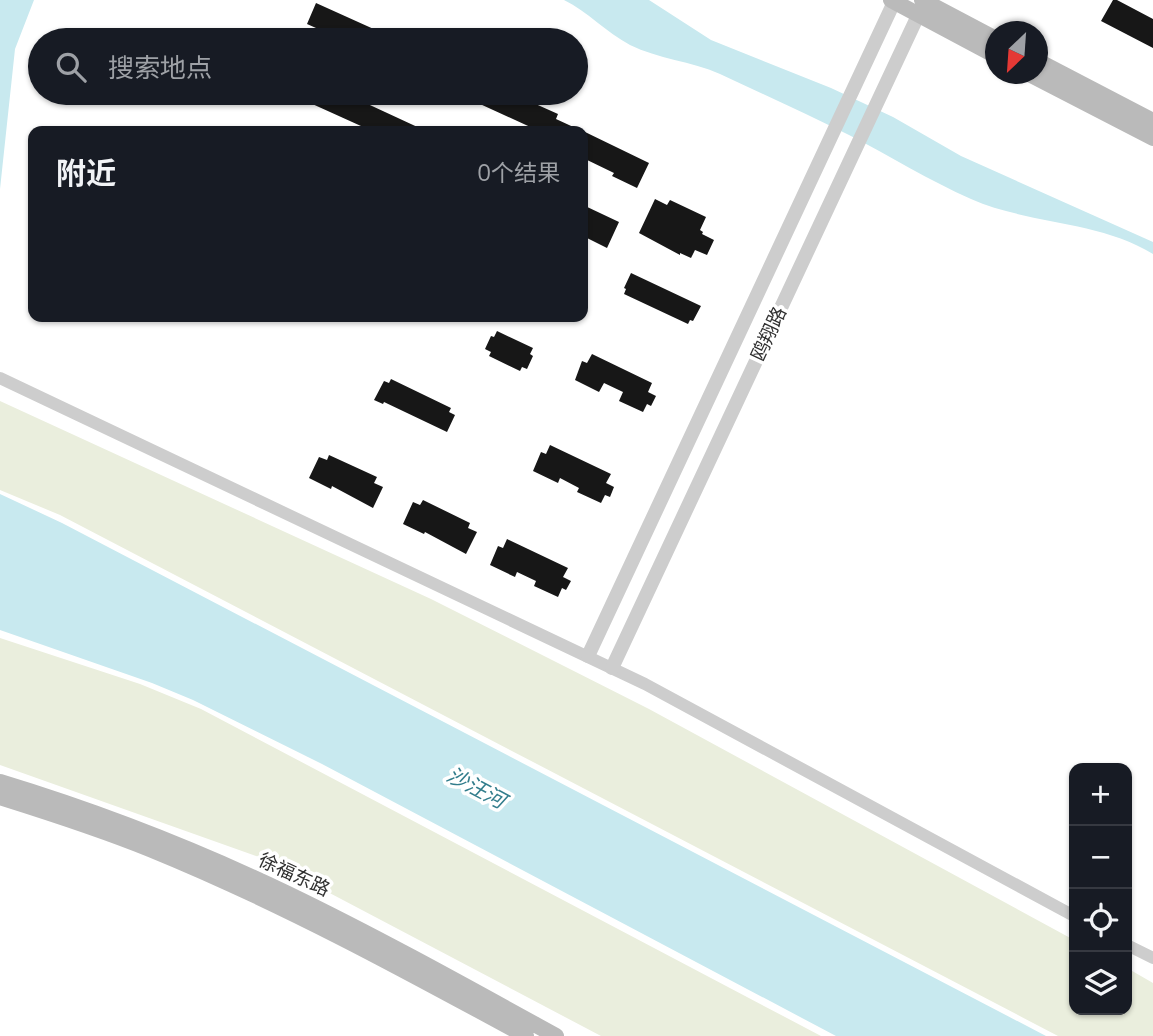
<!DOCTYPE html>
<html lang="zh">
<meta charset="utf-8">
<style>
:root{--surface:#171b24;--page:#242831;--text:#f1f3f6;--muted:#9ea1a6;--line:#363941}
body{margin:0;font-family:"Nunito Sans","Noto Sans SC",sans-serif;background:var(--page);color:var(--text)}
.controls{position:absolute;right:21px;bottom:21px;display:grid;overflow:hidden;border-radius:14px;box-shadow:0 2px 5px #0004}
.controls button{width:63px;height:63px;display:grid;place-items:center;padding:0;border:0;border-bottom:2px solid var(--line);background:var(--surface);color:var(--text);font:35px sans-serif}
.compass{position:absolute;left:985px;top:21px;width:63px;height:63px;border-radius:50%;background:var(--surface);box-shadow:0 2px 5px #0004;rotate:205deg}
.list{margin:0;padding:0;list-style:none}
h2{display:flex;justify-content:space-between;align-items:center;height:91px;margin:0;padding:0 28px;font-size:30px}
h2 small{font-size:23px;font-weight:400;color:var(--muted)}
.icon{flex:none;width:38px;height:38px;fill:none;stroke:currentColor;stroke-width:2;stroke-linecap:round;stroke-linejoin:round}
.map{position:relative;flex:none;width:1153px;height:1036px;overflow:hidden}
.search{position:absolute;background:var(--surface);box-shadow:0 2px 5px #0004;left:28px;top:28px;width:560px;height:77px;display:flex;align-items:center;gap:18px;box-sizing:border-box;padding:0 24px;border-radius:38px;color:var(--muted);font-size:26px}
.panel{position:absolute;background:var(--surface);box-shadow:0 2px 5px #0004;left:28px;top:126px;width:560px;height:196px;border-radius:14px}
.map>svg:first-child{display:block}
.green{fill:#eaeedd}
.water{fill:#c8e9ef}
.building{fill:#171717}
.lines{fill:none;stroke-linecap:round;stroke-linejoin:round}
.minor{stroke:#cdcdcd;stroke-width:12}
.tertiary{stroke:#cdcdcd;stroke-width:14}
.secondary{stroke:#bababa;stroke-width:16}
.labels{text-anchor:middle;dominant-baseline:central;stroke-width:7;stroke-linejoin:round;paint-order:stroke}
.street-label{font-size:19px;fill:#303030;stroke:#fff}
.water-label{font-size:21px;font-style:italic;fill:#327d8c;stroke:#fff}
</style>
<div class="map">
<svg width="1153" height="1036" viewBox="0 0 1153 1036">
<rect width="100%" height="100%" fill="#fff"/>
<path class="green" d="M 0,401 L 431,599 L 649,709 L 1074,940 L 1074,1010 L 1127,1010 L 1127,968 L 1153,983 L 1153,1036 L 1058,1036 L 60,515 L 0,490 Z
M 0,638 L 140,684 L 201,709 L 821,1036 L 601,1036 L 267,860 L 0,765 Z"/>
<path class="water" d="M 0,0 L 34,0 L 15,49 L 0,189 Z
M 564,0 L 649,0 L 711,40 L 831,88 L 893,117 L 961,156 L 1153,242 L 1153,254 C 1098,220 1030,225 971,199 C 930,181 890,156 849,135 C 807,114 763,94 720,74 C 691,61 658,59 630,45 C 606,32 588,12 564,0 Z
M 0,494 L 62,523 L 1046,1036 L 836,1036 L 322,764 L 193,700 L 152,683 L 0,630 Z"/>
<path class="building" d="M 1113,0 L 1117,0 L 1153,19 L 1153,48 L 1101,21 Z
M 316,3 L 398,40 L 343,40 L 307,24 Z
M 288,93 L 344,93 L 426,131 L 372,131 Z
M 456,93 L 511,93 L 558,114 L 556,119 L 582,131 L 539,131 Z
M 583,131 L 649,163 L 637,188 L 612,176 L 614,173 L 583,158 Z
M 655,199 L 667,205 L 670,200 L 706,217 L 700,230 L 703,232 L 702,234 L 714,240 L 707,255 L 695,250 L 691,258 L 680,253 L 680,255 L 639,233 Z
M 583,205 L 619,222 L 607,248 L 583,236 Z
M 631,273 L 701,306 L 693,321 L 690,320 L 688,324 L 624,294 L 626,289 L 624,288 Z
M 497,331 L 533,348 L 530,354 L 533,356 L 527,369 L 522,367 L 520,371 L 489,356 L 491,352 L 485,349 L 491,336 L 494,337 Z
M 592,354 L 652,383 L 648,392 L 656,396 L 651,406 L 647,404 L 643,412 L 619,401 L 623,392 L 604,383 L 599,392 L 575,380 L 582,361 L 587,363 Z
M 391,379 L 451,408 L 449,412 L 455,415 L 447,432 L 384,402 L 383,404 L 374,400 L 384,381 L 389,383 Z
M 550,445 L 611,474 L 606,483 L 614,487 L 610,497 L 605,495 L 601,503 L 577,492 L 579,488 L 560,478 L 558,483 L 533,471 L 541,452 L 546,454 Z
M 329,455 L 377,477 L 374,483 L 383,487 L 373,508 L 332,486 L 331,489 L 309,478 L 319,457 L 327,460 Z
M 423,500 L 470,523 L 468,528 L 477,532 L 466,554 L 425,532 L 424,534 L 403,524 L 413,502 L 420,505 Z
M 507,539 L 568,568 L 563,577 L 571,581 L 566,590 L 562,588 L 558,597 L 534,586 L 536,581 L 517,572 L 515,577 L 490,565 L 498,546 L 503,548 Z"/>
<g class="lines">
<path class="minor" d="M 0,378 L 645,684 L 1074,916
M 1127,945 L 1153,958"/>
<path class="tertiary" d="M 588,656 L 895,0
M 612,668 L 922,7"/>
<path class="secondary" d="M 891,0 L 996,56
M 922,0 L 996,39
M 1038,61 L 1153,121
M 1029,74 L 1153,138
M 0,782 C 99,812 194,849 288,894 C 379,938 467,987 556,1036
M 0,797 C 51,813 101,829 150,849 C 280,902 403,969 526,1036"/>
</g>
<g class="labels">
<g class="street-label">
<text transform="translate(769 334) rotate(-65)">鸥翔路</text>
<text transform="translate(294 875) rotate(25)">徐福东路</text>
</g>
<g class="water-label">
<text transform="translate(476 788) rotate(28)">沙汪河</text>
</g>
</g>
</svg>
<div class="controls">
<button>+</button>
<button>−</button>
<button><svg class="icon" aria-label="locate" viewBox="0 0 24 24"><circle cx="12" cy="12" r="6"/><path d="M12 2v4M12 18v4M2 12h4M18 12h4"/></svg></button>
<button><svg class="icon" aria-label="layers" viewBox="0 0 24 24"><path d="M12 4l9 5-9 5-9-5zM3 14l9 5 9-5"/></svg></button>
</div>
<svg class="compass" viewBox="-18 -18 36 36"><path d="M0-13l5 13h-10z" fill="#e53935"/><path d="M0 13l5-13h-10z" fill="#9ea1a6"/></svg>
<div class="search"><svg class="icon" aria-label="search" viewBox="0 0 24 24"><circle cx="10" cy="10" r="6"/><path d="M15 15l6 6"/></svg>搜索地点</div>
<section class="panel">
<h2>附近<small>0个结果</small></h2>
<ul class="list">
</ul>
</section>
</div>
